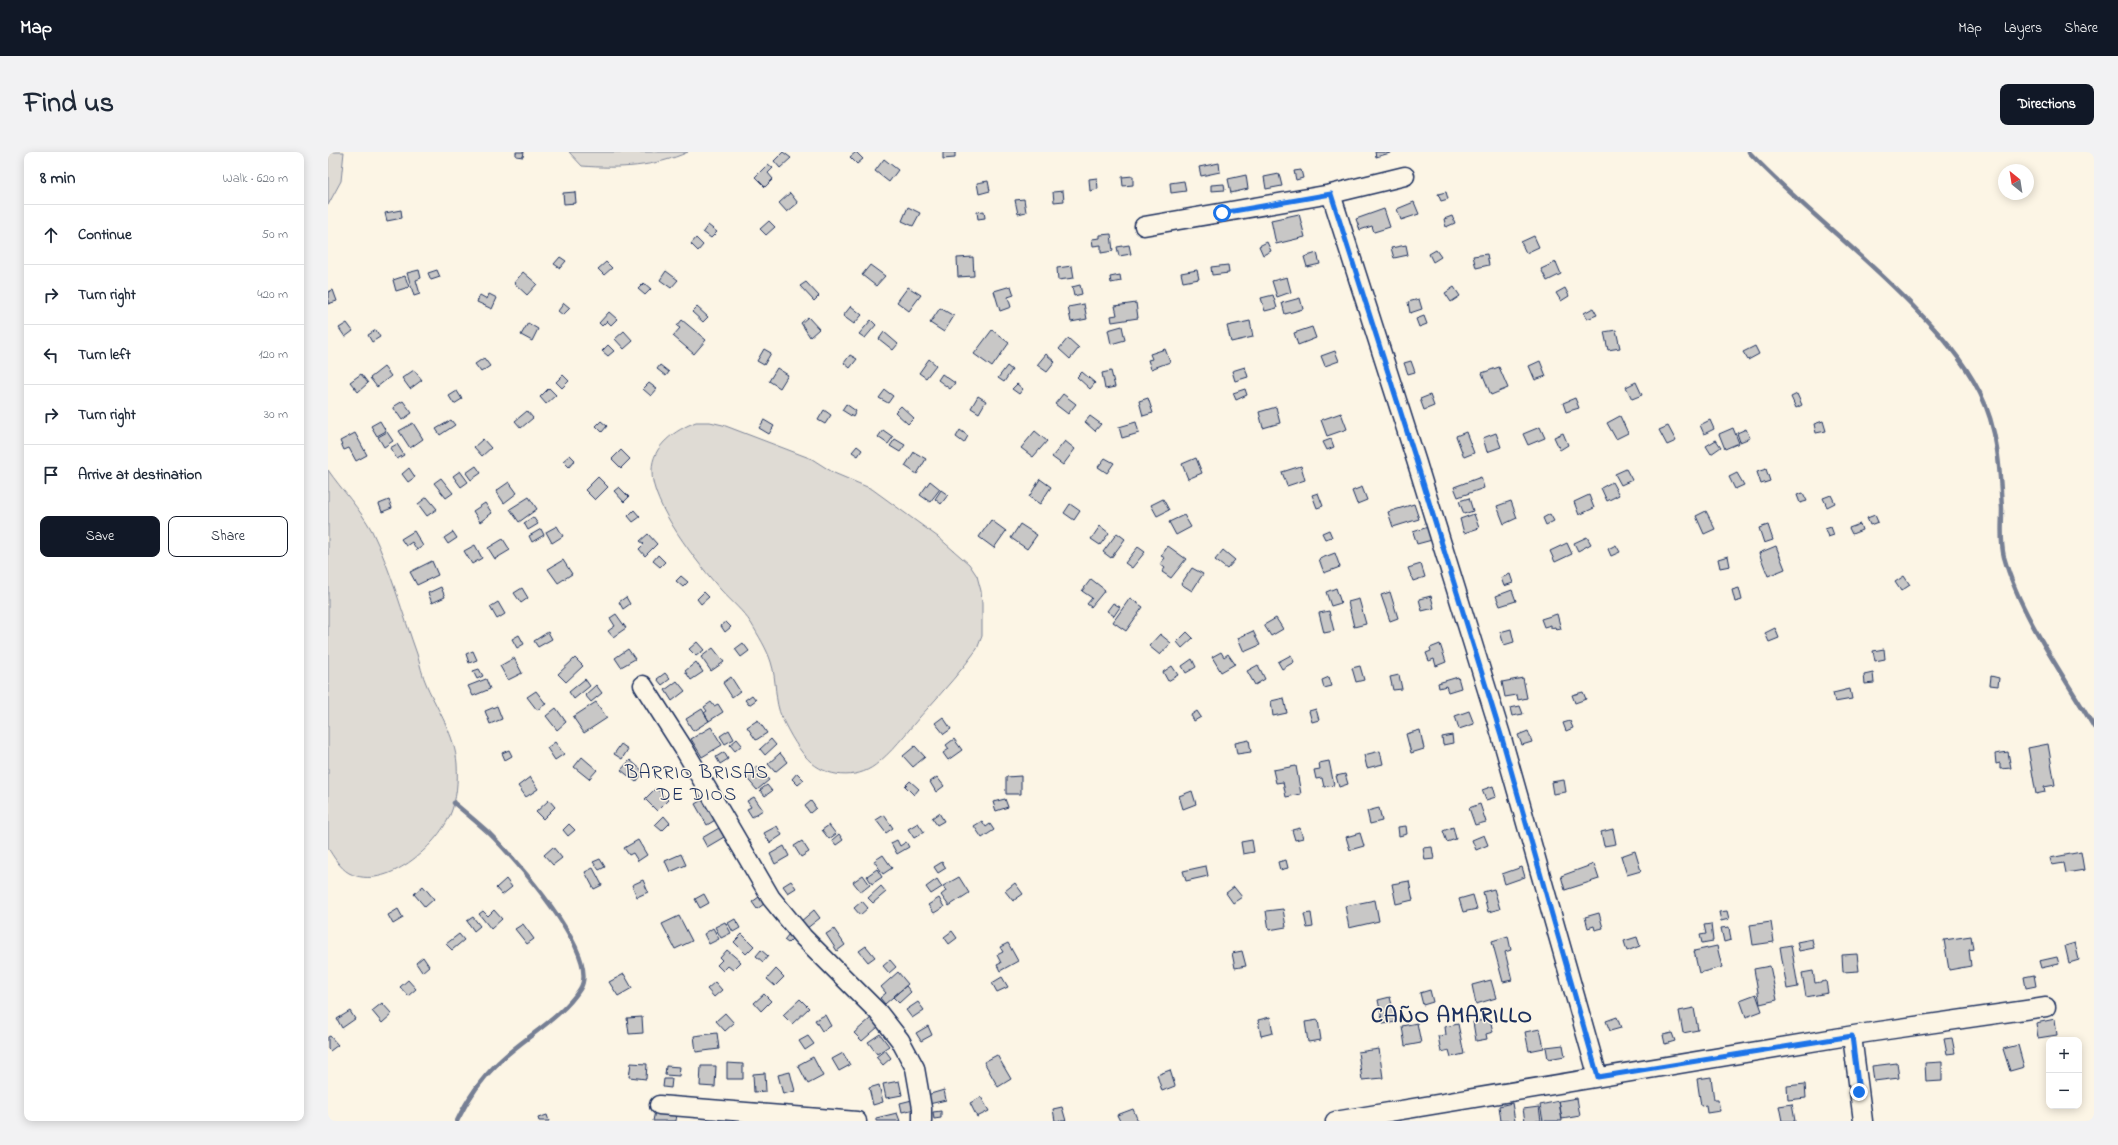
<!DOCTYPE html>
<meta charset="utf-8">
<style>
:root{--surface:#fff;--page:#f2f2f3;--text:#1f2937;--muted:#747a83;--line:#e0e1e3;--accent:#111827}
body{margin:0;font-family:"Indie Flower",sans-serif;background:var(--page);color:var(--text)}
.controls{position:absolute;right:12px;bottom:12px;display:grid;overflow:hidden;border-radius:8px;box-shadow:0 2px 10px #0003}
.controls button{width:36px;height:36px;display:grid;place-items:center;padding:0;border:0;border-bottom:1px solid var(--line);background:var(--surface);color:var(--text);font:20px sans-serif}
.compass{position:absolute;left:1670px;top:12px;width:36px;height:36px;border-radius:50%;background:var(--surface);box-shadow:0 2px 10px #0003;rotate:330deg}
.stop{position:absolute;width:12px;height:12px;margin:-9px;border:3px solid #1a73e8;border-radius:50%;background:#fff}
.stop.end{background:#1a73e8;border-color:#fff;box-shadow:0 1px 4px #0008}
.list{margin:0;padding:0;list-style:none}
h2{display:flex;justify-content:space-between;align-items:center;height:52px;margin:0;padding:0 16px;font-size:17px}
h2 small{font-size:13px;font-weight:400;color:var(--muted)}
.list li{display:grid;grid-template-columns:26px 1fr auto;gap:12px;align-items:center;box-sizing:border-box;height:60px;padding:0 16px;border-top:1px solid var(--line)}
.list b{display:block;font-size:15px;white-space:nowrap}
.list em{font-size:13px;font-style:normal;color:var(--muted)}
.actions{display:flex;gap:8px;padding:12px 16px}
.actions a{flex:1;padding:9px 0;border:1px solid var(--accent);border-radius:8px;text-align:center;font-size:14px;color:var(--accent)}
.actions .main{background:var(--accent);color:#fff}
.icon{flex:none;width:22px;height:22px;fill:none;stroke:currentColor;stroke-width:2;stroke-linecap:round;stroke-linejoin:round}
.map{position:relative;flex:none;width:1766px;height:969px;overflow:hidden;border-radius:8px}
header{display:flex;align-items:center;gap:24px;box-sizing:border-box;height:56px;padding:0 20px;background:var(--accent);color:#fff}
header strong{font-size:19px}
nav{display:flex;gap:22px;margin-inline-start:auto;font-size:14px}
.intro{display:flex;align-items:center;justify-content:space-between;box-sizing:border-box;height:96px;padding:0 24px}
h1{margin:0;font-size:28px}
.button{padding:10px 18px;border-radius:8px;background:var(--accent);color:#fff;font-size:14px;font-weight:700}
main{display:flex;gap:24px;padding:0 24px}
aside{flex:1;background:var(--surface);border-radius:8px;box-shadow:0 2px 10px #0003}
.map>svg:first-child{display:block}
.green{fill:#dfdbd4;stroke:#7d8599}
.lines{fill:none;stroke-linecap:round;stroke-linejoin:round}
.stream{stroke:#767f94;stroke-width:4.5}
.building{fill:#c8c7c6;stroke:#1b2f5e}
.minor-casing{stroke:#1b2f5e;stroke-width:21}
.minor{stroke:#fcf5e5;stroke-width:18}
.route{stroke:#1a73e8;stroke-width:5}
.labels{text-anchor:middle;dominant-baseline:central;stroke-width:3;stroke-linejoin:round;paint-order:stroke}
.neighbourhood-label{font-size:19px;letter-spacing:1px;fill:#1b2f5e;stroke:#fcf5e5}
.district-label{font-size:22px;font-weight:bold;letter-spacing:1px;fill:#1b2f5e;stroke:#fcf5e5}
</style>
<header>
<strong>Map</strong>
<nav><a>Map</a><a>Layers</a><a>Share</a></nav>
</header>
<div class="intro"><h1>Find us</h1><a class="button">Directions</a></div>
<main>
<aside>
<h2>8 min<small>Walk · 620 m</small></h2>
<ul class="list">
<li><svg class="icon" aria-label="ahead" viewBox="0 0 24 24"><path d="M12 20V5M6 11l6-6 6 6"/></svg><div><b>Continue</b></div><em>50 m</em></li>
<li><svg class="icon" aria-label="right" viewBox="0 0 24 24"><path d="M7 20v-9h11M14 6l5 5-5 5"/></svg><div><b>Turn right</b></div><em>420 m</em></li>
<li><svg class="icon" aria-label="left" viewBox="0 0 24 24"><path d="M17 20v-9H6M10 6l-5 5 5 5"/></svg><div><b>Turn left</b></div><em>120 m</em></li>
<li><svg class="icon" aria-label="right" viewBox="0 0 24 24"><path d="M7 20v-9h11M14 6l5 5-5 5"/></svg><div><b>Turn right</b></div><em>30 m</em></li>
<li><svg class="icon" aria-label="arrive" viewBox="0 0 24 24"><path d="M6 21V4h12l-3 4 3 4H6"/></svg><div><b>Arrive at destination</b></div></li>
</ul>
<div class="actions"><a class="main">Save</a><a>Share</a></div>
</aside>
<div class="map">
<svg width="1766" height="969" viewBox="0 0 1766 969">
<rect width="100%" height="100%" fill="#fcf5e5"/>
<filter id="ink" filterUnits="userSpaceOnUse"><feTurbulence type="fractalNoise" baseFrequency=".025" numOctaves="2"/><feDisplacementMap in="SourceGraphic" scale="8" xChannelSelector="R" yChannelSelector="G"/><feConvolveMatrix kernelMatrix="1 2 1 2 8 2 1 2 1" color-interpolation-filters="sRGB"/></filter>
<g filter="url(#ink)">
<path class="green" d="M 0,0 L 16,0 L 13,29 L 0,53 Z
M 241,0 L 360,0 C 327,15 291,17 254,14 Z
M 368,270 L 382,270 L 395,273 L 484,307 L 506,321 L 544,337 L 610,385 L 641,412 L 649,424 L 653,439 L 654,452 L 654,484 L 649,497 C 634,518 617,537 600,556 C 583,574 570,594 551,610 C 533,627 503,627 484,611 C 472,601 461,581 454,566 C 446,549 449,528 443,510 C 439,497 430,483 423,471 C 415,459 403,449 393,438 C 371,413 322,352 324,318 C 324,294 347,278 368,270 Z
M 0,318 C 14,338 32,357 44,379 C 62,416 75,463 89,502 C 92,512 94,523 99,534 C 110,559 127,583 129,612 C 130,629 129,647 122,663 C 109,694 58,740 21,721 C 12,716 5,704 0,696 Z"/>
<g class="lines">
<path class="stream" d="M 1421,0 C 1472,54 1532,99 1584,153 C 1610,180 1635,207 1652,241 C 1670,276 1672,318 1674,357 C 1674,373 1672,389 1676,405 C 1692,463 1736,524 1766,575
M 126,651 C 138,661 150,671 161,681 C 185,705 274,803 252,837 C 234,866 194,887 171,910 C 154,926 139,948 129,969"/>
</g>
<path class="building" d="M 188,0 L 196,0 L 195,5 L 188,4 Z
M 455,0 L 463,6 L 452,16 L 446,9 Z
M 528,0 L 535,7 L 529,12 L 522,5 Z
M 615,0 L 627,0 L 627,6 L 615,7 Z
M 1047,0 L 1062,0 L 1062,1 L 1048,5 Z
M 556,7 L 570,18 L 561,30 L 547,19 Z
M 891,11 L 892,20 L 873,24 L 871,15 Z
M 440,12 L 445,16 L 440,21 L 445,27 L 437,35 L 427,25 Z
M 973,18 L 975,26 L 968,28 L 966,19 Z
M 951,22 L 954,34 L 938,37 L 936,25 Z
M 918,23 L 920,37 L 903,41 L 900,27 Z
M 805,24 L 805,33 L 795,34 L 794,25 Z
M 769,26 L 770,37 L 762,39 L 761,27 Z
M 660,29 L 662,39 L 651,42 L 649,31 Z
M 856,29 L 858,39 L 843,41 L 842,31 Z
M 896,32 L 897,38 L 883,39 L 883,33 Z
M 735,39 L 736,49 L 726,50 L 725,40 Z
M 247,40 L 248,51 L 236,52 L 235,41 Z
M 1118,40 L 1120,47 L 1113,49 L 1110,42 Z
M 462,41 L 470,51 L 459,60 L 451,51 Z
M 696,47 L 698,60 L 690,62 L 687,48 Z
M 1086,50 L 1091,62 L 1073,68 L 1069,57 Z
M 580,55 L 592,61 L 585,74 L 574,69 Z
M 1056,57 L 1062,75 L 1046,80 L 1044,74 L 1032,78 L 1028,67 Z
M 73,58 L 74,66 L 59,69 L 57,61 Z
M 656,59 L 657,66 L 650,67 L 649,60 Z
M 971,62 L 977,85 L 948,92 L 943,68 Z
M 1124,64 L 1127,71 L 1118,75 L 1116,67 Z
M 441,69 L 447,75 L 438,83 L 432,77 Z
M 380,73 L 389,80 L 383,86 L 375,80 Z
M 783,82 L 785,99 L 773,101 L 773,93 L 765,94 L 764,87 L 772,86 L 772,83 Z
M 1206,84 L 1211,95 L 1198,101 L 1193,90 Z
M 368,86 L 375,93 L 370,99 L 363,92 Z
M 939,90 L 943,99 L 935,103 L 931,94 Z
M 801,93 L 803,102 L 791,104 L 789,95 Z
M 1078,93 L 1080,103 L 1066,106 L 1063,96 Z
M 1108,98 L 1113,105 L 1105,110 L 1101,102 Z
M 989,101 L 992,112 L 979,115 L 976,105 Z
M 1159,102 L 1161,113 L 1148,116 L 1145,104 Z
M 232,105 L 238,109 L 232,116 L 226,112 Z
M 645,105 L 646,124 L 630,125 L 629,106 Z
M 278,110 L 284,116 L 276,123 L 270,117 Z
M 1228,110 L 1233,122 L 1219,129 L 1213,117 Z
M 542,113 L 557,124 L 548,134 L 534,123 Z
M 900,113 L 901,121 L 884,123 L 883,115 Z
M 744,114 L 746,126 L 730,128 L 729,116 Z
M 91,118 L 93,126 L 88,128 L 92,142 L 86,144 L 79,121 Z
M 109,118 L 112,125 L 103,128 L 100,121 Z
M 869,118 L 871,127 L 855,130 L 853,121 Z
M 338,119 L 350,128 L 343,136 L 332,128 Z
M 195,120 L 209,132 L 199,143 L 186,131 Z
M 792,123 L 793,129 L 783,131 L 782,125 Z
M 77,124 L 81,135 L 68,139 L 65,128 Z
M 959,125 L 963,140 L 949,145 L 944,129 Z
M 478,130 L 491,144 L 486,149 L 472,134 Z
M 316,131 L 323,137 L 317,143 L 310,137 Z
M 752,133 L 754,142 L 746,144 L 744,135 Z
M 683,134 L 686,143 L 680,145 L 683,155 L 672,159 L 666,139 Z
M 580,135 L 593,143 L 581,159 L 569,150 Z
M 1126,135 L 1132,144 L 1123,150 L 1117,141 Z
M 1237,136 L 1241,144 L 1233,149 L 1228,141 Z
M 5,138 L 9,149 L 0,152 L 0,140 Z
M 161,142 L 169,146 L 164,157 L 149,150 L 152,143 L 159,147 Z
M 945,143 L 949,156 L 937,159 L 933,146 Z
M 972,146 L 975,157 L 957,162 L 954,151 Z
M 1091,147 L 1094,157 L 1082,161 L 1080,150 Z
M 236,151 L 242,156 L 235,163 L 230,159 Z
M 808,151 L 810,166 L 784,170 L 783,164 L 789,163 L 787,154 Z
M 756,152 L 759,167 L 743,170 L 740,155 Z
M 523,154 L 534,163 L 526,172 L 515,164 Z
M 369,155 L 380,165 L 375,170 L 364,160 Z
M 612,156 L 626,164 L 616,180 L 602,171 Z
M 1265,156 L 1269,163 L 1259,167 L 1256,161 Z
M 281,160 L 289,167 L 283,173 L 279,169 L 274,174 L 271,171 Z
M 1096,164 L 1099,172 L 1091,175 L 1088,167 Z
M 480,165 L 491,177 L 482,185 L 473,171 Z
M 354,168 L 378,188 L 366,202 L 345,184 L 352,176 L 349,174 Z
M 543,168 L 548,173 L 537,186 L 531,182 Z
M 922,169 L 925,185 L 903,190 L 899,174 Z
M 19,171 L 25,179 L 17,185 L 11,176 Z
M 200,171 L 210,177 L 204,189 L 193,183 Z
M 794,174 L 797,188 L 783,192 L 780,178 Z
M 984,175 L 988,186 L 970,193 L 966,181 Z
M 48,178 L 52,185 L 44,190 L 40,183 Z
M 664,178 L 681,191 L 664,215 L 646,202 Z
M 1288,178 L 1292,196 L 1280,198 L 1276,180 Z
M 296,179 L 305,189 L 296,197 L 287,187 Z
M 556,180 L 570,192 L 565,198 L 551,187 Z
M 740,186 L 751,196 L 742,207 L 731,197 Z
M 280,193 L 286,199 L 280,204 L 274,199 Z
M 1427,194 L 1431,202 L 1420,208 L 1415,200 Z
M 436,197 L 443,201 L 436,213 L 429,209 Z
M 837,197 L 842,210 L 823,217 L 820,208 L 824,207 L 822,202 Z
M 1007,199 L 1011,209 L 997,214 L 993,204 Z
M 718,202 L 727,210 L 719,220 L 709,213 Z
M 522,203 L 529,207 L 522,216 L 516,211 Z
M 156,206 L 162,214 L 153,220 L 147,212 Z
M 601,207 L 608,213 L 598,226 L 591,221 Z
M 1083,209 L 1087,220 L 1080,222 L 1076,211 Z
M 1212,209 L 1218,224 L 1207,228 L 1201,214 Z
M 332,213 L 341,220 L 338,224 L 329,217 Z
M 679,214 L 684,218 L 676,230 L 670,226 Z
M 56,215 L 63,224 L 49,235 L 42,226 Z
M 917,215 L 920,225 L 907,229 L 904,219 Z
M 1171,215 L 1180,236 L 1163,243 L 1154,221 Z
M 449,216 L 460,223 L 452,236 L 441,229 Z
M 86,218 L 94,228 L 82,237 L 74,226 Z
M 783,219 L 787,235 L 777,237 L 774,221 Z
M 754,220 L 767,231 L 762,237 L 749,225 Z
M 33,222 L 40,231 L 30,240 L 22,230 Z
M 614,222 L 627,231 L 622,237 L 610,228 Z
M 235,223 L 241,229 L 234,236 L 228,230 Z
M 1308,230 L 1314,243 L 1304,247 L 1298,235 Z
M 321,231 L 329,237 L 323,244 L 315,237 Z
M 689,232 L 695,237 L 691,242 L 684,237 Z
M 221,236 L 228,243 L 218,252 L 212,245 Z
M 917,237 L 919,243 L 908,248 L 905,241 Z
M 557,238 L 565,244 L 560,251 L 551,246 Z
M 129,239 L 134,247 L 126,252 L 121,244 Z
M 735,242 L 748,252 L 740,262 L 727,252 Z
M 1469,242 L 1474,253 L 1468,256 L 1463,245 Z
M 1102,243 L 1106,254 L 1096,258 L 1092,247 Z
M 650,244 L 658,249 L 651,261 L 643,256 Z
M 820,246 L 825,261 L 815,264 L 811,249 Z
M 1247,246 L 1251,256 L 1238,260 L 1235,251 Z
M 75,249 L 84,261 L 74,268 L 65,255 Z
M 518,252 L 528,259 L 525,265 L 514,258 Z
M 573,254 L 586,266 L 580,272 L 567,260 Z
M 948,255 L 952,271 L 935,276 L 931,260 Z
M 496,258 L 503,263 L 497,272 L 490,268 Z
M 199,259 L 205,266 L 193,276 L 187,269 Z
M 1013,261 L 1019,277 L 999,284 L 993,268 Z
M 762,264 L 773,272 L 767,279 L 757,270 Z
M 1292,264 L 1300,281 L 1288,287 L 1279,271 Z
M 123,268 L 127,273 L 112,283 L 108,277 Z
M 436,268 L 446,274 L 441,282 L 431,276 Z
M 1382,268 L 1386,277 L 1376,282 L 1372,273 Z
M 52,269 L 58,279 L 49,284 L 43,274 Z
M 273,269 L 279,274 L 274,280 L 268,274 Z
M 1495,269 L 1498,279 L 1488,281 L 1486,272 Z
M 808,270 L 811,281 L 794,286 L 791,275 Z
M 85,271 L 95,287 L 82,296 L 71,279 Z
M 1340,274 L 1348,289 L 1339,293 L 1331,278 Z
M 1212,275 L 1217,286 L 1200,293 L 1195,282 Z
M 1405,276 L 1411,291 L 1397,297 L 1391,282 Z
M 1418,277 L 1422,286 L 1412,290 L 1409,281 Z
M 555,278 L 565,285 L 560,292 L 550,285 Z
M 632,278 L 640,284 L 636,291 L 628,285 Z
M 707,279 L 719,289 L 705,305 L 693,296 Z
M 59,280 L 65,289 L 56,295 L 50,285 Z
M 1138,280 L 1146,301 L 1136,305 L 1128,284 Z
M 27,281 L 39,303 L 28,309 L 21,296 L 16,298 L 12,289 Z
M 1168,281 L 1173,295 L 1159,300 L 1155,286 Z
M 1235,281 L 1240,293 L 1232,298 L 1226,285 Z
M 155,287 L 163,296 L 154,304 L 146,295 Z
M 567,287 L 577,293 L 572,300 L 562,294 Z
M 1003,287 L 1006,295 L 999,298 L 995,290 Z
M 1388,288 L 1393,295 L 1383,302 L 1378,294 Z
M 737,289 L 747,297 L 735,313 L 724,305 Z
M 69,292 L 76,303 L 69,307 L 62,296 Z
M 529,294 L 534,298 L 530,304 L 524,300 Z
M 293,298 L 302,307 L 293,316 L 284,307 Z
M 586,300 L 598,307 L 589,322 L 577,314 Z
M 242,303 L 247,308 L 241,315 L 235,309 Z
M 777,306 L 786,311 L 779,321 L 770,315 Z
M 868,306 L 874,321 L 860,327 L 854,312 Z
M 148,314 L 153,321 L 143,328 L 138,321 Z
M 973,314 L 977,328 L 959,334 L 954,320 Z
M 81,316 L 87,325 L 80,330 L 74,322 Z
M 1298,317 L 1304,328 L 1293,333 L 1287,322 Z
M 1438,317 L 1442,329 L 1433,332 L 1429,320 Z
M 132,319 L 140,330 L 133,335 L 125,324 Z
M 1409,321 L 1416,333 L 1407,337 L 1401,325 Z
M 270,325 L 280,335 L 267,348 L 257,338 Z
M 1153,325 L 1156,336 L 1130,345 L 1126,335 Z
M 113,326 L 125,341 L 118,346 L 106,331 Z
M 712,327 L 723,335 L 712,352 L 701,345 Z
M 602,329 L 612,337 L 602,350 L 592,343 Z
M 181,330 L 189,341 L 176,351 L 168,339 Z
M 1284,330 L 1291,343 L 1279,349 L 1273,336 Z
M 291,335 L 301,345 L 296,350 L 286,339 Z
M 1034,335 L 1039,348 L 1029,352 L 1024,339 Z
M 613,338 L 620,343 L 613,352 L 607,347 Z
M 990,341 L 995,354 L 989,356 L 984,343 Z
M 1475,341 L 1479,349 L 1472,351 L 1469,343 Z
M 1261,343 L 1266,356 L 1251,363 L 1246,350 Z
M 1503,343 L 1507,351 L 1499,355 L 1495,346 Z
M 99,345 L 109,357 L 99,364 L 90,352 Z
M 201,345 L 209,357 L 191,370 L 182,357 Z
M 1141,346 L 1145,359 L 1136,362 L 1131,349 Z
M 835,347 L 841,358 L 829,364 L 823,353 Z
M 61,348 L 64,356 L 54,360 L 51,352 Z
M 1183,349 L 1189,366 L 1176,372 L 1169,354 Z
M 157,351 L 164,361 L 152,370 L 145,359 Z
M 742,352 L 752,359 L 746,368 L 736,361 Z
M 1086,352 L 1091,367 L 1065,375 L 1060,360 Z
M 306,358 L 312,365 L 305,370 L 300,364 Z
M 1378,359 L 1387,377 L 1376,382 L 1368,364 Z
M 1146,362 L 1151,376 L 1136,381 L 1132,367 Z
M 1222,362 L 1226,369 L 1218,373 L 1215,366 Z
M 856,363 L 863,375 L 848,383 L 841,370 Z
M 1547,363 L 1550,370 L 1542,373 L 1539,366 Z
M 205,365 L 210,372 L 200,378 L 196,371 Z
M 663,368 L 678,379 L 666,396 L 651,385 Z
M 692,372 L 709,383 L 699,397 L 683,386 Z
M 1532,372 L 1534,378 L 1524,382 L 1521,376 Z
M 1440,373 L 1445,388 L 1436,391 L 1431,376 Z
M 229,374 L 235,384 L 224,391 L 218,380 Z
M 772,374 L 781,381 L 772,393 L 763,387 Z
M 1100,375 L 1104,388 L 1089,392 L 1085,380 Z
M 1503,375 L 1506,383 L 1500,385 L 1497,377 Z
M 213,377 L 216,383 L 204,390 L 201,384 Z
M 1001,378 L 1004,385 L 997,387 L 994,381 Z
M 86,379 L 95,394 L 89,398 L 84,390 L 78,394 L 73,387 Z
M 125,380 L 129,386 L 120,392 L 116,386 Z
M 789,381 L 797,387 L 783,406 L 775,400 Z
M 320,382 L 329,392 L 317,404 L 311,397 L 316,392 L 312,389 Z
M 1259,385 L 1263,392 L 1250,399 L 1246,391 Z
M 175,387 L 182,398 L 167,407 L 160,396 Z
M 1239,391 L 1244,402 L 1227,410 L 1222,399 Z
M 147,393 L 154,406 L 144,412 L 136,399 Z
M 1288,393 L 1292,400 L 1283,404 L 1280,397 Z
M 840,394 L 858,407 L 843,426 L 834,420 L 837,416 L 832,412 L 837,406 L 833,404 Z
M 1448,394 L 1457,417 L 1440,424 L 1431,401 Z
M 810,395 L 817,400 L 804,416 L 797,411 Z
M 895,398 L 907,408 L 899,417 L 887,408 Z
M 1007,401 L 1012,415 L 996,421 L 991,407 Z
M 330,403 L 337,410 L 332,415 L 325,409 Z
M 1400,404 L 1402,414 L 1392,416 L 1390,407 Z
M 235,408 L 244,422 L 230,431 L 220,417 Z
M 104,409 L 110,423 L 89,433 L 82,420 Z
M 1093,412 L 1097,425 L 1085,429 L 1080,416 Z
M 864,416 L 875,422 L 864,439 L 853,432 Z
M 1182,422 L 1185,431 L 1176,434 L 1173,426 Z
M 353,424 L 360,430 L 355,435 L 348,429 Z
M 1576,424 L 1582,433 L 1573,439 L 1567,430 Z
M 763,427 L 777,438 L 763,455 L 759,452 L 764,446 L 754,439 Z
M 113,435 L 117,445 L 104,451 L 100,441 Z
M 194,436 L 200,446 L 193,451 L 186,441 Z
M 1008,436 L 1013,451 L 1003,454 L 998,440 Z
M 1411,436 L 1414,448 L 1407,450 L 1404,438 Z
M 1184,438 L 1188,449 L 1172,454 L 1168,444 Z
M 376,440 L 381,445 L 373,452 L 369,447 Z
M 1062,440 L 1070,466 L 1062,469 L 1053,443 Z
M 1103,444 L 1106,456 L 1094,459 L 1091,447 Z
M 298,445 L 302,452 L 295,457 L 291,450 Z
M 802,446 L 815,455 L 798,479 L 785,470 Z
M 1031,447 L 1038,472 L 1026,475 L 1020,450 Z
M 170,450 L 177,462 L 169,467 L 162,455 Z
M 785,451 L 792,455 L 786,464 L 779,459 Z
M 1001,459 L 1006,479 L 996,481 L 991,461 Z
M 288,462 L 298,476 L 285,485 L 280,479 L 287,474 L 282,466 Z
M 1229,462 L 1233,477 L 1228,478 L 1227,475 L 1223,476 L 1223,473 L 1216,475 L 1213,467 Z
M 948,466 L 955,477 L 943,484 L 936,473 Z
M 398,470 L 403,475 L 397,480 L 393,474 Z
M 1447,476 L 1451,486 L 1441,490 L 1437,481 Z
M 1183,477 L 1186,490 L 1176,493 L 1172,480 Z
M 925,479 L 932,493 L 916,500 L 910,486 Z
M 220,480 L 224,487 L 210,495 L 206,489 Z
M 859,480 L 865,486 L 854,496 L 849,490 Z
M 832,482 L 843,491 L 832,503 L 821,494 Z
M 191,483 L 196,492 L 189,496 L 184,487 Z
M 369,490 L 376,498 L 368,504 L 361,497 Z
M 415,491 L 421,499 L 413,505 L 407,497 Z
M 1112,492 L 1118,510 L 1108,514 L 1106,507 L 1101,509 L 1098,501 L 1103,499 L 1102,496 Z
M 385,496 L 396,510 L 383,519 L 373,505 Z
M 300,497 L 307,507 L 293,515 L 287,506 Z
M 1556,497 L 1557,507 L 1547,509 L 1545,499 Z
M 145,499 L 149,508 L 141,511 L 138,502 Z
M 893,500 L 896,505 L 900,502 L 907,512 L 893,520 L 884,505 Z
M 963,503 L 966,510 L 954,517 L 950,510 Z
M 186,506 L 194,521 L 180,528 L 172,514 Z
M 247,506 L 255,514 L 238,530 L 230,522 Z
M 864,507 L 868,515 L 858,521 L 854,514 Z
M 368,510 L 375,520 L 363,528 L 357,519 Z
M 930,513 L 937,527 L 927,533 L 919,519 Z
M 844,514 L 850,523 L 840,529 L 835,520 Z
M 1032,514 L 1036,528 L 1028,530 L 1024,516 Z
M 151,517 L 155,524 L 149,527 L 145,519 Z
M 337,521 L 342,527 L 334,533 L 329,527 Z
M 1545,521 L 1546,531 L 1537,532 L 1536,523 Z
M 1071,523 L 1074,537 L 1065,538 L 1062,525 Z
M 1663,524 L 1671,526 L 1670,534 L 1662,533 Z
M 403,525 L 412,539 L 404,545 L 395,531 Z
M 1001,525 L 1004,534 L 996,536 L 994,528 Z
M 1130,525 L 1133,536 L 1120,540 L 1118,534 L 1111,536 L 1110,531 Z
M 1195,526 L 1199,546 L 1190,548 L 1189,543 L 1177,545 L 1174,530 Z
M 158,527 L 162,537 L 145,544 L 140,534 Z
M 257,527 L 262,534 L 246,547 L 241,540 Z
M 349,529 L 357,539 L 344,549 L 337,538 Z
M 268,533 L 274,541 L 263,550 L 257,543 Z
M 1522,537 L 1524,547 L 1507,550 L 1505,541 Z
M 208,539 L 218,552 L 209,558 L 199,545 Z
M 1255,540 L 1258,547 L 1247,551 L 1244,543 Z
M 424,543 L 428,548 L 421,553 L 417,548 Z
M 956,546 L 959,561 L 945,564 L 943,549 Z
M 268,550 L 279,566 L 256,581 L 245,565 Z
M 383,550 L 386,554 L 390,552 L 395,560 L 381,569 L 376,561 L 379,559 L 376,555 Z
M 169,554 L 174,567 L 162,572 L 157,559 Z
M 1192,554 L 1195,562 L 1184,564 L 1182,556 Z
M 228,556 L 238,570 L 229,578 L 218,564 Z
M 374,557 L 381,569 L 365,579 L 358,567 Z
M 988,557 L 991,568 L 984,570 L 981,559 Z
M 869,559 L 873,565 L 866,569 L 863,563 Z
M 1141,559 L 1146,572 L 1131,577 L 1127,564 Z
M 615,565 L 623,577 L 616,582 L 607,571 Z
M 430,568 L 439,581 L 428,588 L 419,575 Z
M 1242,569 L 1245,576 L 1238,579 L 1235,571 Z
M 383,575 L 394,593 L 374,605 L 363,587 Z
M 401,578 L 406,587 L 397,592 L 392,584 Z
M 1092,578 L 1096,597 L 1083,601 L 1078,582 Z
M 1200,579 L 1204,590 L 1194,593 L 1190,583 Z
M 1124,583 L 1125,591 L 1115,593 L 1114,585 Z
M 409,587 L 414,593 L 407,599 L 402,593 Z
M 443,587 L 448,593 L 437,603 L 432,597 Z
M 626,587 L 634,598 L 620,608 L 615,601 L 621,597 L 618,593 Z
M 921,588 L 923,600 L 909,602 L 907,591 Z
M 227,590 L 236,602 L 227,608 L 219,596 Z
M 293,592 L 300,597 L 294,607 L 286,602 Z
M 1720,592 L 1727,633 L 1716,635 L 1717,640 L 1708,642 L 1700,596 Z
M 587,594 L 597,605 L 585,615 L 575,604 Z
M 181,598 L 184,604 L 177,608 L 174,601 Z
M 1052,599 L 1055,612 L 1039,616 L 1036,603 Z
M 396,600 L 400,607 L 392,612 L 388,605 Z
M 1680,600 L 1683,616 L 1672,617 L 1672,611 L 1668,612 L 1667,602 Z
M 452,601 L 459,610 L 447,620 L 440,612 Z
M 254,605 L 269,618 L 261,627 L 246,615 Z
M 302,608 L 316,620 L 308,630 L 293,618 Z
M 1001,609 L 1006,633 L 996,635 L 994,626 L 988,627 L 986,618 L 992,617 L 991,611 Z
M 429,614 L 441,628 L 429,638 L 417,624 Z
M 968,614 L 973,642 L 958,645 L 955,630 L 948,631 L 945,618 Z
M 469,621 L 476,628 L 470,633 L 464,627 Z
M 1017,622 L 1020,632 L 1011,635 L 1008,624 Z
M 693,624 L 693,642 L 678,642 L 678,625 Z
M 202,625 L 210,637 L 198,645 L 190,634 Z
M 609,625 L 616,634 L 608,640 L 602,630 Z
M 1236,628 L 1238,640 L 1225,642 L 1223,630 Z
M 582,629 L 591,637 L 586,643 L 577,634 Z
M 439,633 L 444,639 L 437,644 L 432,638 Z
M 1165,634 L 1168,645 L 1158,648 L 1154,638 Z
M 328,636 L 340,648 L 329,659 L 317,647 Z
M 864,639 L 868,652 L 855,657 L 851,644 Z
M 426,645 L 435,658 L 424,665 L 419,657 L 423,655 L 419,649 Z
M 377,646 L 389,667 L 379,673 L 367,652 Z
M 677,647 L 680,655 L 668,659 L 665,650 Z
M 221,648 L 227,655 L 215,667 L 208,660 Z
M 483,649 L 488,656 L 482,661 L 477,654 Z
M 1152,652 L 1158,670 L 1147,673 L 1141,656 Z
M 1051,656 L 1054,669 L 1042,672 L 1039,659 Z
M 611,661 L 616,669 L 609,673 L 604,666 Z
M 556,663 L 565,676 L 558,681 L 548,668 Z
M 336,664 L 342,671 L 334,679 L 327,673 Z
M 654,669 L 658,675 L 662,672 L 666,678 L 654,686 L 646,674 Z
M 590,671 L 596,680 L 586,686 L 580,677 Z
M 241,672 L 247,678 L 240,684 L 235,678 Z
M 501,673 L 508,682 L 501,687 L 494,678 Z
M 449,674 L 454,683 L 442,691 L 436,681 Z
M 1078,674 L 1079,682 L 1071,684 L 1070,675 Z
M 1125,675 L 1128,687 L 1119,690 L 1115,679 Z
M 391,676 L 396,685 L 379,695 L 374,686 Z
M 972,676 L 975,686 L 967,688 L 964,678 Z
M 1285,677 L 1288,692 L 1276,694 L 1273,680 Z
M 1032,681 L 1036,694 L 1022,698 L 1018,685 Z
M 511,682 L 515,688 L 508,693 L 504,688 Z
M 1156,683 L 1160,693 L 1148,698 L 1144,688 Z
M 310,688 L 319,703 L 310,709 L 305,701 L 301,703 L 296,696 Z
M 569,688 L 572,694 L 578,690 L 581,695 L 569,702 L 563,691 Z
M 924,688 L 926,700 L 915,702 L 913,690 Z
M 474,689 L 481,700 L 473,705 L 466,694 Z
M 456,694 L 461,704 L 447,712 L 442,702 Z
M 225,695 L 234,706 L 225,713 L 216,703 Z
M 1104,695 L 1106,707 L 1097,708 L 1095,696 Z
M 1307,699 L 1313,719 L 1299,723 L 1293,704 Z
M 1753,700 L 1756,718 L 1738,721 L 1736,711 L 1724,713 L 1722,706 Z
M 353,702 L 358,713 L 342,720 L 337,709 Z
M 555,703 L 564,716 L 555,722 L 546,709 Z
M 272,707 L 277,715 L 271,718 L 265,710 Z
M 958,708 L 960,716 L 952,718 L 950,710 Z
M 614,710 L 618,716 L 610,721 L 606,715 Z
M 1266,712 L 1271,727 L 1237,738 L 1233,724 Z
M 878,714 L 880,724 L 858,729 L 855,719 Z
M 1194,715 L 1197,725 L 1177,732 L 1174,722 Z
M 265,716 L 274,733 L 266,737 L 257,720 Z
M 549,717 L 554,725 L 544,732 L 539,724 Z
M 535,723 L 542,733 L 533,740 L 525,730 Z
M 631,725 L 641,741 L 621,754 L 613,743 L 618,739 L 615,734 Z
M 178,727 L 184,735 L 174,743 L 168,736 Z
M 609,727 L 614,735 L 603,742 L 598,735 Z
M 315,728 L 320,740 L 309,745 L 304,733 Z
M 463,729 L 468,736 L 460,741 L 455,734 Z
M 1081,729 L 1085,748 L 1068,752 L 1064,732 Z
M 687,731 L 695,742 L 685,749 L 677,739 Z
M 95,734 L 106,747 L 97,755 L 86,742 Z
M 553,734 L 558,740 L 545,751 L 540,746 Z
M 906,735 L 914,745 L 905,751 L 898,741 Z
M 1166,737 L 1172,757 L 1160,760 L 1155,740 Z
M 376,742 L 381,751 L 372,756 L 367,747 Z
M 1145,743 L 1149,757 L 1135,760 L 1131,747 Z
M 431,745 L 436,752 L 429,757 L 424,750 Z
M 611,746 L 616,755 L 606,761 L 600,753 Z
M 1047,748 L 1051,769 L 1021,776 L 1017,754 Z
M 534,749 L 540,756 L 532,763 L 526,756 Z
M 70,757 L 75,766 L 65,772 L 60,763 Z
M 955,757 L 958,775 L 941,778 L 938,759 Z
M 166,758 L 174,767 L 163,777 L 151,762 L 155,759 L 160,764 Z
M 486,758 L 492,766 L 478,777 L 472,770 Z
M 1399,759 L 1401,767 L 1393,769 L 1391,760 Z
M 983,761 L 985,775 L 979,776 L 976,762 Z
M 1271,761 L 1275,776 L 1267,778 L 1266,774 L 1260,776 L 1257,765 Z
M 351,764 L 364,789 L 347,797 L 334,772 Z
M 145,765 L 152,774 L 146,779 L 139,769 Z
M 407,767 L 412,776 L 405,780 L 400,771 Z
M 397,770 L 403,781 L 393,786 L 387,775 Z
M 1443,770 L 1446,790 L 1425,793 L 1422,773 Z
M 195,772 L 206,787 L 199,792 L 187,777 Z
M 1383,772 L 1385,789 L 1374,791 L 1372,783 L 1378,782 L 1376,773 Z
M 1401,775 L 1403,788 L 1396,790 L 1393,776 Z
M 385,776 L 391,787 L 381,792 L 376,782 Z
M 506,777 L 517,793 L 509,799 L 498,782 Z
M 624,779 L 629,786 L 621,792 L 616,785 Z
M 131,782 L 136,788 L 124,798 L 118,792 Z
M 414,782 L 426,794 L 418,802 L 406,790 Z
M 461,782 L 465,786 L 460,791 L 456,788 Z
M 1180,784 L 1183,798 L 1177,800 L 1184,828 L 1175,830 L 1164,789 Z
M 1643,784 L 1645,797 L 1641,798 L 1643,814 L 1621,818 L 1616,788 Z
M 1309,785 L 1312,794 L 1299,799 L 1296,789 Z
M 1484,787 L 1486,796 L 1471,799 L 1469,790 Z
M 680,791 L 690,809 L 672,819 L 669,813 L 673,811 L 669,803 L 675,800 L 672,795 Z
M 1747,791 L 1751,808 L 1741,811 L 1737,794 Z
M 1463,793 L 1470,835 L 1459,837 L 1452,795 Z
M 538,794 L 547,805 L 540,810 L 531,799 Z
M 1389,794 L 1394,815 L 1371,821 L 1366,799 Z
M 399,798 L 413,810 L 405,818 L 400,814 L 395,819 L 389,813 L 394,808 L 392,806 Z
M 433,798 L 440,804 L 435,810 L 428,804 Z
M 914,799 L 918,814 L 907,816 L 904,801 Z
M 1529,802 L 1531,819 L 1515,820 L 1514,803 Z
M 95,805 L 101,814 L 94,820 L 88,811 Z
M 1729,805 L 1731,812 L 1713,816 L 1711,809 Z
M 562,808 L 568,815 L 561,821 L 555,814 Z
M 1442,814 L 1449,848 L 1432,852 L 1426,817 Z
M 448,817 L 456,825 L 447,834 L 439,827 Z
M 1485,819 L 1487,831 L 1498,829 L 1500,841 L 1478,845 L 1474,821 Z
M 570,820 L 580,832 L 557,852 L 552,846 L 558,841 L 553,835 Z
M 296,822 L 304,836 L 290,844 L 281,830 Z
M 1706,823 L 1708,834 L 1698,836 L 1696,825 Z
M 674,825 L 680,835 L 669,840 L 664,831 Z
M 80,828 L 88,837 L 80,844 L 72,835 Z
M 1163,828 L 1168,846 L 1148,852 L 1144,833 Z
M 387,830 L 394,838 L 386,845 L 379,837 Z
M 578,834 L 583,840 L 571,851 L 565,845 Z
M 1102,838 L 1105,850 L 1095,853 L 1092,841 Z
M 436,842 L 443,849 L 433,859 L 426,851 Z
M 1428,842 L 1434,859 L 1418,865 L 1412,848 Z
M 1062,845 L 1068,870 L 1055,872 L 1050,848 Z
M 472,847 L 481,856 L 464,872 L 455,863 Z
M 590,850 L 596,858 L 584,866 L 578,858 Z
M 54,851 L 64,862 L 54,871 L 44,859 Z
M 1366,856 L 1370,878 L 1355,881 L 1351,859 Z
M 22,859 L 27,867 L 14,876 L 9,867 Z
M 397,861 L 406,871 L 397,879 L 388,869 Z
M 497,863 L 503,874 L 494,879 L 487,868 Z
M 314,865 L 315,881 L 301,882 L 299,866 Z
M 942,865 L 945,881 L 933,884 L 930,868 Z
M 1289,865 L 1293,876 L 1282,879 L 1278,869 Z
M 543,866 L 550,875 L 534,889 L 526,881 Z
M 1162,867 L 1165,880 L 1158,882 L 1159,887 L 1148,889 L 1145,870 Z
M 1727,867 L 1729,883 L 1710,886 L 1708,871 Z
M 990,868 L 993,888 L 980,890 L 977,870 Z
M 1089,871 L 1093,891 L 1077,894 L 1074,874 Z
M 1130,872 L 1136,902 L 1123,905 L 1121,898 L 1113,900 L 1110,884 L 1118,883 L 1117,875 Z
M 600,874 L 604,883 L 593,889 L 588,881 Z
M 1212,877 L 1216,896 L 1201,899 L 1197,880 Z
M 389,881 L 391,897 L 368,900 L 366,884 Z
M 1344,881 L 1347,889 L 1337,892 L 1335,883 Z
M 552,882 L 561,894 L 549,902 L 540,890 Z
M 2,884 L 10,893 L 2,899 L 0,897 L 0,885 Z
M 480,884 L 486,892 L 477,898 L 471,889 Z
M 1624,886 L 1627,901 L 1619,902 L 1616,887 Z
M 1235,893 L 1237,904 L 1220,907 L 1218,895 Z
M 1690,893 L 1696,915 L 1682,919 L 1675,897 Z
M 1051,897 L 1055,926 L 1034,928 L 1030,900 Z
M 557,898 L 563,906 L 555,913 L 548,905 Z
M 515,901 L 522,913 L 511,919 L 504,907 Z
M 669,903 L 683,927 L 670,935 L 656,910 Z
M 485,905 L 495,924 L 480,932 L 470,913 Z
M 1614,910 L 1614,929 L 1598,930 L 1597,911 Z
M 303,911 L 319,912 L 318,927 L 301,925 Z
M 399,911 L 415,912 L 415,927 L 399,927 Z
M 1569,911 L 1571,926 L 1546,929 L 1544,914 Z
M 338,914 L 352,915 L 351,924 L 337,923 Z
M 373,914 L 388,914 L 387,935 L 372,934 Z
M 842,918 L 847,934 L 834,939 L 829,923 Z
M 462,920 L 467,939 L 455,942 L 450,923 Z
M 437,921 L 438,939 L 426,940 L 425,922 Z
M 1383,925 L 1386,948 L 1390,948 L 1392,959 L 1379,961 L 1378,953 L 1373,954 L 1369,927 Z
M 336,927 L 344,927 L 343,936 L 335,935 Z
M 571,929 L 574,943 L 558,946 L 555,932 Z
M 1477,932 L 1478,946 L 1460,948 L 1459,934 Z
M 551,933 L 555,950 L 545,953 L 541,936 Z
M 616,938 L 618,948 L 601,952 L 599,943 Z
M 653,945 L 661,959 L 649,965 L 642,951 Z
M 1249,946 L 1252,964 L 1234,967 L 1231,949 Z
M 584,948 L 587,957 L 574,960 L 572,951 Z
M 1231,949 L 1234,969 L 1215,969 L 1212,953 Z
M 1184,951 L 1187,969 L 1173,969 L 1171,954 Z
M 1464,952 L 1467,969 L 1454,969 L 1451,954 Z
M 734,955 L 738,969 L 727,969 L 725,957 Z
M 1211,955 L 1213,969 L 1197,969 L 1195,957 Z
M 805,957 L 810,969 L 792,969 L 789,963 Z
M 327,959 L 349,961 L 348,969 L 325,969 Z
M 613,959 L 613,966 L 606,967 L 605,960 Z
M 569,961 L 572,969 L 548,969 L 548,966 Z
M 219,963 L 221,969 L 211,969 L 210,966 Z"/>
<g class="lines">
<g class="minor-casing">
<path id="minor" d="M 1003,42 L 1088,308 L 1173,583 L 1270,925
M 816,74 L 1003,42 L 1077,24
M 315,533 L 356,597 L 443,746 L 475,785 L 550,860 L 572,888 L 587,916 L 594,956 L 594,969
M 1524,884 L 1535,969
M 331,953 L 529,969
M 1007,969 L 1538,881 L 1718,855"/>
</g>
<use href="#minor" class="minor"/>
</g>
</g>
<g class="lines" filter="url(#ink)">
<path class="route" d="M 894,61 L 1003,42 L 1088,308 L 1173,583 L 1270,925 L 1524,884 L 1531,940"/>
</g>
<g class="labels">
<g class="neighbourhood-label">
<text x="369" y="621">BARRIO BRISAS<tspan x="369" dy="22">DE DIOS</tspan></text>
</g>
<g class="district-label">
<text x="1124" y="865">CAÑO AMARILLO</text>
</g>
</g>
</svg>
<div class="controls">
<button>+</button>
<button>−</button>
</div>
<svg class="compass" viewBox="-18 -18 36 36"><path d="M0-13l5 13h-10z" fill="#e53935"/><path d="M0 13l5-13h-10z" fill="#747a83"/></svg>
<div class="stop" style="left:894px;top:61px"></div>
<div class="stop end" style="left:1531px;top:940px"></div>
</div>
</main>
